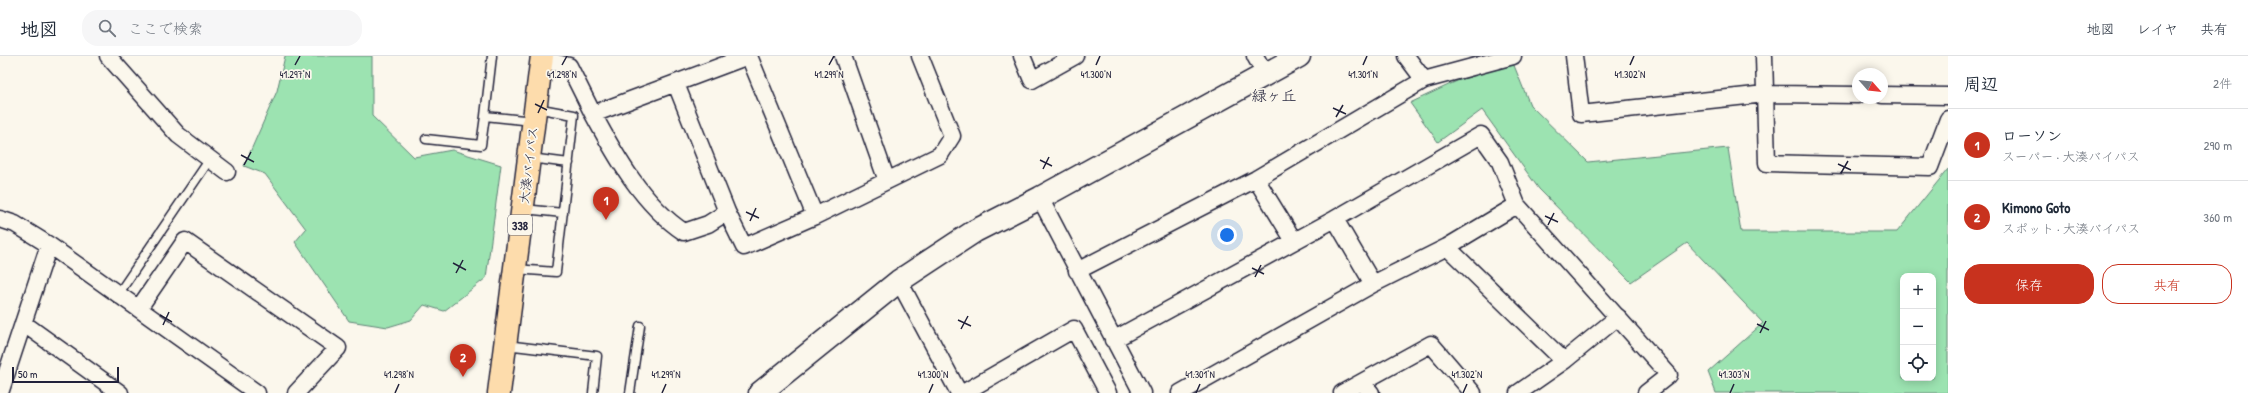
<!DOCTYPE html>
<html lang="ja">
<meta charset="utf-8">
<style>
:root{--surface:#fff;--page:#f6f6f7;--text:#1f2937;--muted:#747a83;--line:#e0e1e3;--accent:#c8321e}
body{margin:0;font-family:"Patrick Hand","Klee One",sans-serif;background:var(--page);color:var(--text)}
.controls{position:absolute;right:12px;bottom:12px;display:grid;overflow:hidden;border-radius:8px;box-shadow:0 2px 10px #0003}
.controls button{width:36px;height:36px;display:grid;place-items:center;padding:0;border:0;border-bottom:1px solid var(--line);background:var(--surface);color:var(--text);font:20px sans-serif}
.compass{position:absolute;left:1852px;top:12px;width:36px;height:36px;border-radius:50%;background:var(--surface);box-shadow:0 2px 10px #0003;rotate:117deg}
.scale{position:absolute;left:12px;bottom:10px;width:107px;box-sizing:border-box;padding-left:4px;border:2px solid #22223b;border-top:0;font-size:11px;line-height:14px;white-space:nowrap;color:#22223b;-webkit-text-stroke:3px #fbf7ec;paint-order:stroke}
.you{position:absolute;left:1227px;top:179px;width:14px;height:14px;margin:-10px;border:3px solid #fff;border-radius:50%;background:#1a73e8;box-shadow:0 0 0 6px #1a73e833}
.badge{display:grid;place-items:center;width:26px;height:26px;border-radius:50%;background:var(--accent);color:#fff;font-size:13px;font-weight:700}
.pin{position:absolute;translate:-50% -33px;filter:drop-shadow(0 1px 2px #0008)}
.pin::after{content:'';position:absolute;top:21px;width:14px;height:12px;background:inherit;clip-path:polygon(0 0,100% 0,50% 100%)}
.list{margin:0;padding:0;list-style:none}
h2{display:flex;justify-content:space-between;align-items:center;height:52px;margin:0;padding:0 16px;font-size:17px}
h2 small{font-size:13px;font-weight:400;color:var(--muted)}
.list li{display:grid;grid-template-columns:26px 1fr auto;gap:12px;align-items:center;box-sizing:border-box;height:72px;padding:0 16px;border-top:1px solid var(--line)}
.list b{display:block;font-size:15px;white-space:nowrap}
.list p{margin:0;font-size:13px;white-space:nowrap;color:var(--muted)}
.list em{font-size:13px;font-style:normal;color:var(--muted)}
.actions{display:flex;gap:8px;padding:12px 16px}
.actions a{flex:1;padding:9px 0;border:1px solid var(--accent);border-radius:16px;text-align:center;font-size:14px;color:var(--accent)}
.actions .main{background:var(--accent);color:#fff}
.icon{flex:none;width:22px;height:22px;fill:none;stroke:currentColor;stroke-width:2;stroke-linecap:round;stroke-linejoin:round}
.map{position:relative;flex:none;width:1948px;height:337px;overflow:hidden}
header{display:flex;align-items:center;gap:24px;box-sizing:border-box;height:56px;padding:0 20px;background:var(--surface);border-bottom:1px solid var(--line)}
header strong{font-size:19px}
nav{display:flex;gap:22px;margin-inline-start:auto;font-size:14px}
.search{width:280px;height:36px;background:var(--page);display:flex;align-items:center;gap:10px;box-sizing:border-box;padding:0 14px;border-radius:16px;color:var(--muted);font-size:15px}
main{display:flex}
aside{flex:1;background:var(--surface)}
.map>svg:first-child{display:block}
.green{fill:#9ce3b1;stroke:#5f8276;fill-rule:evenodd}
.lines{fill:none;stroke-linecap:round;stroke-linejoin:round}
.lane-casing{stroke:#22223b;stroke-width:11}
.street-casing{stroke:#22223b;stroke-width:19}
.secondary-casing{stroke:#22223b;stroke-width:25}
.highway-casing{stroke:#22223b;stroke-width:25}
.lane{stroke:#fbf7ec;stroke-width:8}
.street{stroke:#fbf7ec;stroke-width:16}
.secondary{stroke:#fbf7ec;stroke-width:22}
.highway{stroke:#fddcac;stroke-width:22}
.ticks{fill:none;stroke:#22223b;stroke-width:1.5}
.labels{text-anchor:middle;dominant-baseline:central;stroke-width:3.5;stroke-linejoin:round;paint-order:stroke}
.shield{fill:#fbf7ec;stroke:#636270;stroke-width:1}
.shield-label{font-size:12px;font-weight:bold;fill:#22223b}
.street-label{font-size:13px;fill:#22223b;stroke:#fbf7ec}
.quarter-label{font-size:15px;fill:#22223b;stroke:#fbf7ec}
.ticks-label{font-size:10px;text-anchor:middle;fill:#22223b;stroke:#fbf7ec;stroke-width:3.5;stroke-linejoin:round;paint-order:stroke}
</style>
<header>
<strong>地図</strong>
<div class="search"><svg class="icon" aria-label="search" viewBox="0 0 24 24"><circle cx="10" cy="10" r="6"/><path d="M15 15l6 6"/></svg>ここで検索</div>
<nav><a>地図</a><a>レイヤ</a><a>共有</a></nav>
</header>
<main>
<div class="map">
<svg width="1948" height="337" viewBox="0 0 1948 337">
<rect width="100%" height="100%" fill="#fbf7ec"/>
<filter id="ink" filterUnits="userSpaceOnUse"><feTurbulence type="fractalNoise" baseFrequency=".025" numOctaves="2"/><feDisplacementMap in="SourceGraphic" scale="8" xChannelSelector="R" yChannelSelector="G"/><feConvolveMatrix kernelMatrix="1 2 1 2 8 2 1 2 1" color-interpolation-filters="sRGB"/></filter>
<g filter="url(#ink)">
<path class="green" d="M 285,0 L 372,0 L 372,60 L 414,101 L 452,94 L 501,109 L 486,222 L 444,255 L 424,249 L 411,264 L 388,271 L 349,265 L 295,186 L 306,173 L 265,118 L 244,110 L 277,35 Z
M 1513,7 L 1530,49 L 1588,106 L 1728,92 L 1741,176 L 1897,176 L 1948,113 L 1948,337 L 1716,337 L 1708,316 L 1763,267 L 1687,187 L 1631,226 L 1539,133 L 1482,54 L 1438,86 L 1410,47 L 1457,25 ZM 1903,220 L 1933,220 L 1933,322 L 1903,322 Z"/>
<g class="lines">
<g class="lane-casing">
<path id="lane" d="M 492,0 L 485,60 L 533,65
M 426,83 L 481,89 L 485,60
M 530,102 L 569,107
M 524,153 L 563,157
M 515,213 L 556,216 L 574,59 L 536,52
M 119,237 L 210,103
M 506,289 L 597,300 L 593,337
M 630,337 L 640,270"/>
</g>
<g class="street-casing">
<path id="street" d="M 108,0 L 178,79 L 227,116
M 749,0 L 815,160
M 843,0 L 887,125
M 1022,0 L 1032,24 L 1075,0
M 1255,0 L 1266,19
M 1406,0 L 1424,24
M 1574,0 L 1581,58 L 1765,38 L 1858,39
M 1764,0 L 1767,107 L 1930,111 L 1948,63
M 541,3 L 569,10 L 593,58 L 748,0
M 676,28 L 727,156 L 744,191 L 815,160 L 940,99 L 952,80 L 920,0
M 1882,39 L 1948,40
M 593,58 C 616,101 643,149 684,176 L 708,168 L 727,156
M 1256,123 L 1294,185
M 1040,142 L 1142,337
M 0,163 L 15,168 L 49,189 L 257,337
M 1335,163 L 1373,228
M 1447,191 L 1564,305
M 1077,215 L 1256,123 L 1424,24 L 1513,0
M 899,225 L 959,337
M 139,252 L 185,185 L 338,292 L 296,337
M 23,267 L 120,337
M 1113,284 L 1335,163 L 1481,79 L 1500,106 L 1517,149 L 1669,319 L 1646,337
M 1362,326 L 1371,337
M 0,337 L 49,189
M 963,337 L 1074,273 L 1108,337
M 1180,337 L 1373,228 L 1447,191 L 1517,149
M 1342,337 L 1431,288 L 1473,337
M 1518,337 L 1564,305 L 1618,261"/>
</g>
<g class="secondary-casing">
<path id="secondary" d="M 760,337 L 899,225 L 975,175 L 1040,142 L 1299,0"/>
</g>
<g class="highway-casing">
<path id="highway" d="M 499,337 L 542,0"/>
</g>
<use href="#lane" class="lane"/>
<use href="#street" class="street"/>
<use href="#secondary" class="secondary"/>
<use href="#highway" class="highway"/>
</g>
</g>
<path class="ticks" d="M 295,9 L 300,0M 562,9 L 567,0M 829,9 L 834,0M 1096,9 L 1100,0M 1363,9 L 1367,0M 1630,9 L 1634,0M 535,48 L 547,54M 1333,52 L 1346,58M 538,57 L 544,44M 1336,61 L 1343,49M 241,99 L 254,106M 1040,104 L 1052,110M 1838,108 L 1851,114M 244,109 L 251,96M 1043,113 L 1049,101M 1841,117 L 1848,105M 746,156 L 759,162M 1545,160 L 1558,166M 750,165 L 756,152M 1548,169 L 1554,157M 453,207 L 466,214M 1252,212 L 1264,218M 456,217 L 463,204M 1255,221 L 1261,209M 160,259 L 172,266M 958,264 L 971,270M 1757,268 L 1769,274M 163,269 L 169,256M 961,273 L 968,260M 1760,277 L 1766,265M 395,337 L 399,328M 662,337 L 666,328M 929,337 L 933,328M 1196,337 L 1200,328M 1463,337 L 1467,328M 1730,337 L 1734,328"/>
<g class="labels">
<rect class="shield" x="508" y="159" width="24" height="20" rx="3"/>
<g class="shield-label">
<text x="520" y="169">338</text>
</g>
<g class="street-label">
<text transform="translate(528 109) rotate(-83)">大湊バイパス</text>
</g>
<g class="quarter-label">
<text x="1274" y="39">緑ヶ丘</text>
</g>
</g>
<g class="ticks-label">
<text x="295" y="22">41.297°N</text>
<text x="562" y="22">41.298°N</text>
<text x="829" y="22">41.299°N</text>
<text x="1096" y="22">41.300°N</text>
<text x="1363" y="22">41.301°N</text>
<text x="1630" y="22">41.302°N</text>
<text x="399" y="322">41.298°N</text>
<text x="666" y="322">41.299°N</text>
<text x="933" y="322">41.300°N</text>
<text x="1200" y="322">41.301°N</text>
<text x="1467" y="322">41.302°N</text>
<text x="1734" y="322">41.303°N</text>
</g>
</svg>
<div class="controls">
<button>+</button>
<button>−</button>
<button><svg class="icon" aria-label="locate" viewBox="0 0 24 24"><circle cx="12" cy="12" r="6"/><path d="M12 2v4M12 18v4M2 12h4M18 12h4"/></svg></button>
</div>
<svg class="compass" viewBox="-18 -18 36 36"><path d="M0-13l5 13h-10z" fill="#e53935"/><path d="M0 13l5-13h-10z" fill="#747a83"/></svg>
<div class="scale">50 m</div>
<div class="you"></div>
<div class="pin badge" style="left:606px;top:164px">1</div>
<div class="pin badge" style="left:463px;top:321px">2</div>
</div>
<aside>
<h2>周辺<small>2件</small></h2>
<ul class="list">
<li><span class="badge">1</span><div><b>ローソン</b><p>スーパー · 大湊バイパス</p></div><em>290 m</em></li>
<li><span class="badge">2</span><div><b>Kimono Goto</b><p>スポット · 大湊バイパス</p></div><em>360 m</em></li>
</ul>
<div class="actions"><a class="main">保存</a><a>共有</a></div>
</aside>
</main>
